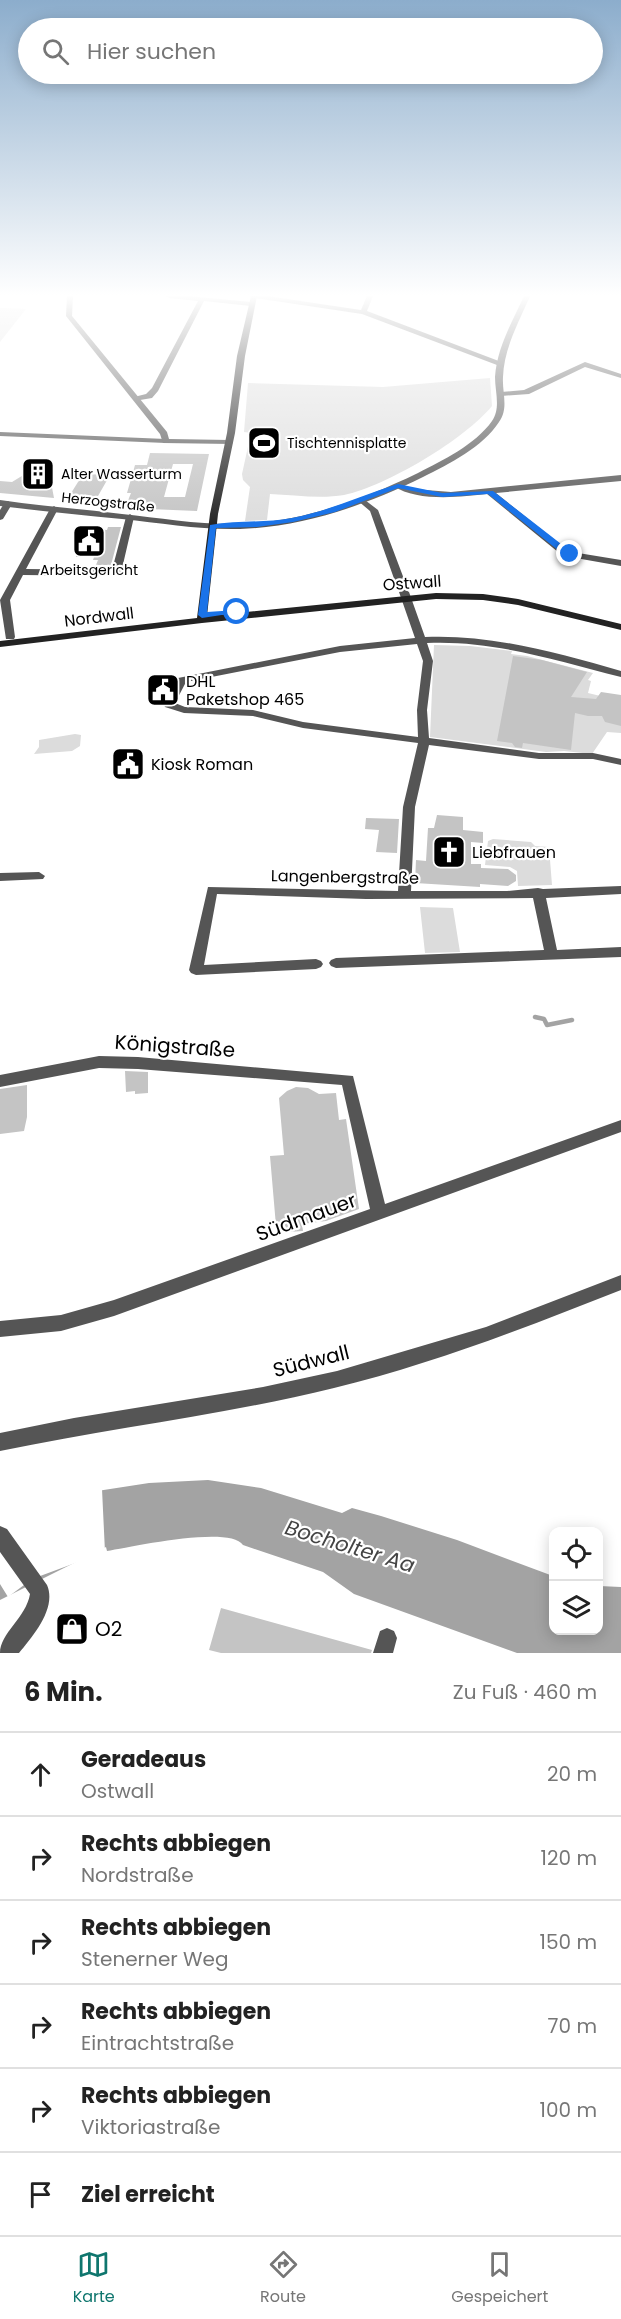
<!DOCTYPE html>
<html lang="de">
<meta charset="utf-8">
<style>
:root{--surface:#fff;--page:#f6f6f6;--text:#222;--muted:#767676;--line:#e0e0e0;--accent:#0f766e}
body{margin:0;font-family:Poppins,sans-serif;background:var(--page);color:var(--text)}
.controls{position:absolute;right:18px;bottom:18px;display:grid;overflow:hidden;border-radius:12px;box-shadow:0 3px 15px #0003}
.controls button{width:54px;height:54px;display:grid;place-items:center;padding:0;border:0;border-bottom:2px solid var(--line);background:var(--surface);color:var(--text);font:30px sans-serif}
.stop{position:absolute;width:18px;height:18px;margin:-14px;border:4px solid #1a73e8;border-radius:50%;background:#fff}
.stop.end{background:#1a73e8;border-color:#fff;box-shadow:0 2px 6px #0008}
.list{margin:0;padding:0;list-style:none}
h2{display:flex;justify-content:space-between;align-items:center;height:78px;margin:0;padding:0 24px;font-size:26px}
h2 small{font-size:20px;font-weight:400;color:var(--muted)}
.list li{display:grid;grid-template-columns:39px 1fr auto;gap:18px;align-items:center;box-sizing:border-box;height:84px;padding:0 24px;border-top:2px solid var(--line)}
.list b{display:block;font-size:22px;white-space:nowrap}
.list p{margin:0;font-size:20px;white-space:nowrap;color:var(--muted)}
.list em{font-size:20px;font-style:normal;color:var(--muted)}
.icon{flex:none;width:33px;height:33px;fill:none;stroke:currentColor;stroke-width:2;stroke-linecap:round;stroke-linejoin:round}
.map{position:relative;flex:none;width:621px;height:1653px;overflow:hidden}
.search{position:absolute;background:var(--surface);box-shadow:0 3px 15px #0003;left:18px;right:18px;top:18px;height:66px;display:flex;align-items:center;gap:15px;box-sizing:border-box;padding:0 21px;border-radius:33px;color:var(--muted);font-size:22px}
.sheet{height:582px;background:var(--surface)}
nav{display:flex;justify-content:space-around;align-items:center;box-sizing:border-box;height:84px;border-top:2px solid var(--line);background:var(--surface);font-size:16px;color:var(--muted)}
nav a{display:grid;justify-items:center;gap:3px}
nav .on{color:var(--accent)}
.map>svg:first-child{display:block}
.green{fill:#dcdcdc}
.water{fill:#a3a3a3}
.pier{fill:#fff}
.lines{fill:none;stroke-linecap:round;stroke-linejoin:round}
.stream{stroke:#a3a3a3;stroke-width:4.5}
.building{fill:#c4c4c4;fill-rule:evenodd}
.minor{fill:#555;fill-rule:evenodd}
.tertiary{fill:#555;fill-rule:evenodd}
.secondary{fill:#222;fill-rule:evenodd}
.route{fill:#1a73e8}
.labels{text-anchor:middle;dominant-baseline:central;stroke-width:4.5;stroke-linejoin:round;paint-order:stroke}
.far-poi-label{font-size:14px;fill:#000;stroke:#fff;text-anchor:start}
.far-street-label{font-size:14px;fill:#000;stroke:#fff}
.street-label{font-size:16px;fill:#000;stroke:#fff}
.poi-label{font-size:16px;fill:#000;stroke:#fff;text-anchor:start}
.near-street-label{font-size:20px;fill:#000;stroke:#fff}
.near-poi-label{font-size:20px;fill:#000;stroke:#fff;text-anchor:start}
.near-water-label{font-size:21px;font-style:italic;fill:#444;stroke:#fff}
</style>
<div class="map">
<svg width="621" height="1653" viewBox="0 0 621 1653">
<rect width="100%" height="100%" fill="#fff"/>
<path class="green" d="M 0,308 L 26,309 L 0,342 Z
M 490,378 L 492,406 C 465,439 387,486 344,495 C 321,499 293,495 270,494 L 267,520 L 245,521 L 250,487 L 243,480 L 242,474 L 251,433 L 244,432 L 248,383 L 383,387 Z
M 434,645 L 470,646 L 512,651 L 511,654 L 527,656 L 593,673 L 588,680 L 591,681 L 588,693 L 621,701 L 621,733 L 607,732 L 592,754 L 564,751 L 546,752 L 430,737 Z
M 75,734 L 81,735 L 80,746 L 72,751 L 34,754 L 39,747 L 39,740 Z
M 493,839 L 531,842 L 535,846 L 549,847 L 552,885 L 518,886 L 517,871 L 510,867 L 485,865 L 488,841 Z
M 420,907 L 453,908 L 460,952 L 425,953 Z"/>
<path class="water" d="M 208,1480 L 261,1488 L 342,1513 L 352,1508 L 381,1516 L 457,1540 L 553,1576 L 554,1630 L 598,1630 L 599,1586 L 621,1587 L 621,1653 L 517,1653 L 354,1594 L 323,1572 L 243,1545 C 230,1525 131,1547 107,1551 L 106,1547 L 0,1600 L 0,1506 L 149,1483 Z"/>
<path class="pier" d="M 102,1489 L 105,1552 L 32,1579 L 8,1597 L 0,1584 L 0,1505 Z"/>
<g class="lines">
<path class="stream" d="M 535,1017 L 544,1019 L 547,1025 L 572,1020"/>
</g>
<path class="building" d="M 150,453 L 209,454 L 197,511 L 125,508 L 131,493 L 127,493 L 135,465 L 147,465 ZM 173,464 L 193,464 L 185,497 L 164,497 Z
M 30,471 L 50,477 L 54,498 L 0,493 L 0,481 L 12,482 Z
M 83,474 L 110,475 L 98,496 L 94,496 L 92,500 L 68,498 Z
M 108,527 L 121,527 L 111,565 L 96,565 L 98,560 L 93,560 L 94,557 L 76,557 L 85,528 L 107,530 Z
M 513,656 L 542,660 L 587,672 L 571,697 L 596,699 L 601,692 L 621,695 L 621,726 L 605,722 L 602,716 L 588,716 L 575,713 L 571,750 L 523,743 L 522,748 L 515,747 L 512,743 L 497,741 Z
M 437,815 L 463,817 L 463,830 L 483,832 L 483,843 L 471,842 L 471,864 L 481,864 L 481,868 L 508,869 L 516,875 L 516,881 L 508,886 L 480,884 L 480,887 L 415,883 L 416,860 L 426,861 L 428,828 L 434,828 Z
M 366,818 L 399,819 L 397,853 L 376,852 L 379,830 L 365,829 Z
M 125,1071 L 148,1072 L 148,1093 L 135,1094 L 135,1091 L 126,1092 Z
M 27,1085 L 27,1117 L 24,1131 L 0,1134 L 0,1089 Z
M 296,1087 L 308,1088 L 319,1094 L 336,1093 L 339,1120 L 346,1119 L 359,1209 L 326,1221 L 302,1224 L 303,1231 L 287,1232 L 285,1225 L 276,1226 L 270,1156 L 284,1155 L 279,1098 L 287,1091 Z
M 221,1608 L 372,1650 L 371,1653 L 221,1653 L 209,1650 Z"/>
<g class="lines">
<path class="minor" d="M 166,296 L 188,296 L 251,302 L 254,304 L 251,306 L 204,301 L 158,391 L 152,398 L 134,401 L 134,397 L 146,394 L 152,388 L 198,301 L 169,298 Z
M 252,296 L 267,296 L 361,310 L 367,296 L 373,296 L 367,311 L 504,363 L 497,365 L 362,314 L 255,298 Z
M 585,362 L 621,374 L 621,378 L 585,367 L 529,394 L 501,396 L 497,394 L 501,392 L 524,390 Z
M 0,432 L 166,439 L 170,441 L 166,443 L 0,436 Z
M 621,475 L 621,481 L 496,493 L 564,548 L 572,552 L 621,560 L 621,566 L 570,557 L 558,552 L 487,494 C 461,497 416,502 394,486 L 398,483 L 413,489 L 451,492 Z
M 361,497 L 378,510 L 407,587 L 404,589 L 409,592 L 425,637 C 491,634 558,653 621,671 L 621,677 C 557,661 494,640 427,643 L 433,661 L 427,710 L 429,738 L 539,753 L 593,753 L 621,759 L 621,765 L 593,759 L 539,759 L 429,745 L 415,807 L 411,891 L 507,891 L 538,888 L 543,889 L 621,886 L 621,894 L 546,898 L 557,950 L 621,947 L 621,957 L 336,968 L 331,966 L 329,963 L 331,960 L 336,958 L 544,950 L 533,898 L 366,899 L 217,894 L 204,965 L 316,959 L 321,961 L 323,964 L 321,967 L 316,969 L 196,975 L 191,973 L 189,970 L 208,887 L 398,891 L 403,807 L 418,743 L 303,728 L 253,716 L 184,713 L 165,707 L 164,705 L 178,678 L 340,646 L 415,638 L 399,592 L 402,590 L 397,587 L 370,511 L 357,500 ZM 417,644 L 423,661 L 417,710 L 418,737 L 303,722 L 253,710 L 185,707 L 175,703 L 186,682 L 340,652 Z
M 8,501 L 12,504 L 3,519 L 0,520 L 0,510 L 5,502 Z
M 54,506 L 58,509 L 26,569 L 112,570 L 126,517 L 130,514 L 134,517 L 121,573 L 116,576 L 23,575 L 10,600 L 15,637 L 14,639 L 6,639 L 0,600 L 50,509 Z
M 39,872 L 45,876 L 43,879 L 0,881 L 0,873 Z
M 99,1056 L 138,1057 L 353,1076 L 385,1204 L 621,1120 L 621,1132 L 114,1316 L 61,1331 L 0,1337 L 0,1321 L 61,1315 L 114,1300 L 370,1209 L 342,1085 L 138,1069 L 99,1068 L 0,1087 L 0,1075 Z
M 621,1275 L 621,1290 C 527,1327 433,1364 334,1388 C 224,1415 111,1428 0,1451 L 0,1433 L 74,1418 L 263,1387 L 337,1371 L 486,1327 Z
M 0,1526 L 7,1529 L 47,1585 C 57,1608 33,1636 19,1653 L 0,1653 C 0,1633 26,1618 30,1594 L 0,1552 Z
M 387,1628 L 394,1631 L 397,1638 L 393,1653 L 373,1653 L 380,1631 Z"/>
<path class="tertiary" d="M 67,296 L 73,296 L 72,316 L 167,432 L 169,439 L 229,440 L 233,442 L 232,444 L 163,443 L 160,434 L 66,316 Z
M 524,296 L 530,296 C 519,322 504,348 503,377 C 502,393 509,408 499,422 C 483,447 449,464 423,477 C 366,505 304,527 240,529 C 200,530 161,523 122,519 C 81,515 41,511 0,506 L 0,500 C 41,506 81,509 122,514 C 161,518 200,525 240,524 C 302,522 362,500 418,473 C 443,460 475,445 492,421 C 501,408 495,392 495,377 C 497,348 512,322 524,296 Z"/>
<path class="secondary" d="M 251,296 L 257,296 L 245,356 L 235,433 L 218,514 L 207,616 L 436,593 L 483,594 L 518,599 L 621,624 L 621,630 L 518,605 L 483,600 L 436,599 L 202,623 L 0,647 L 0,641 L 197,618 L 210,514 L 227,433 L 237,356 Z"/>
</g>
<linearGradient id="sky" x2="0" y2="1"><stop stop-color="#8cadcc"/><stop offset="0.56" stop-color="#fff"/><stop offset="1" stop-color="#fff" stop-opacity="0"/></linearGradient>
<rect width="621" height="527" fill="url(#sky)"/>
<path class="route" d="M 398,484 L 442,493 L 493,491 L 574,554 L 570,556 L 559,551 L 488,494 L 442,497 L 398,488 L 335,512 L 293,522 L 257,527 L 216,528 L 207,612 L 237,610 L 241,612 L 202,618 L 198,615 L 210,525 C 237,520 265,523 292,518 C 329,511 362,495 398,484 Z"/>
<defs>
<g id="stadium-square" transform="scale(1.725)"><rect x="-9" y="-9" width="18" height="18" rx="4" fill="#000" stroke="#fff"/><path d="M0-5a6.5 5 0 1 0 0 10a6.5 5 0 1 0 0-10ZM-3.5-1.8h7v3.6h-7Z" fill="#fff"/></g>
<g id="building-square" transform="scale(1.725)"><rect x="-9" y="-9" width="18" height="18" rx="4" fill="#000" stroke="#fff"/><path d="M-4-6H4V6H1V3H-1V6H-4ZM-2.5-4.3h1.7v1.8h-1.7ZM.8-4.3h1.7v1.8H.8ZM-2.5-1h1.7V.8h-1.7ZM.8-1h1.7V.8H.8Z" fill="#fff"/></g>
<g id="civic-square" transform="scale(1.725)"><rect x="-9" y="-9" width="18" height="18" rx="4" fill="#000" stroke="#fff"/><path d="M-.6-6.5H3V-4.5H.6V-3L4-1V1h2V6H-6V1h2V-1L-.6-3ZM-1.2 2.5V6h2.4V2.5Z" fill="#fff"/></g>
<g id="church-square" transform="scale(1.725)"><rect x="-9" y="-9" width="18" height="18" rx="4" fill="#000" stroke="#fff"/><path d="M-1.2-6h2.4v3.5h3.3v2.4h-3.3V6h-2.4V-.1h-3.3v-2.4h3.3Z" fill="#fff"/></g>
<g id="shop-square" transform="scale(1.725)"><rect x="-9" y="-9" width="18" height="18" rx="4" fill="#000" stroke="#fff"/><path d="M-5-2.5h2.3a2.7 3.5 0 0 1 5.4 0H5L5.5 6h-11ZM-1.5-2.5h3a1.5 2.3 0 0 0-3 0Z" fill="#fff"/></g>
</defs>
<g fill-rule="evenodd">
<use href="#stadium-square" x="264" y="443"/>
<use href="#building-square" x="38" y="474"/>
<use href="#civic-square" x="89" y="541"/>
<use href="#civic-square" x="163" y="690"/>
<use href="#civic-square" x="128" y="764"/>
<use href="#church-square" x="449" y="852"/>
<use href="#shop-square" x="72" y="1629"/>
</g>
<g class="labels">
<g class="far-poi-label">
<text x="287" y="443">Tischtennisplatte</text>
<text x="61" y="474">Alter Wasserturm</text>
<text x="89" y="570" text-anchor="middle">Arbeitsgericht</text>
</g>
<g class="far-street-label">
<text transform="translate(108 502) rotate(6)">Herzogstraße</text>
</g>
<g class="street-label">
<text transform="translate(412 583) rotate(-4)">Ostwall</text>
<text transform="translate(99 617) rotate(-7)">Nordwall</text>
<text transform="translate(345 877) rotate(1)">Langenbergstraße</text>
</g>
<g class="poi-label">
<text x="186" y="681">DHL<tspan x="186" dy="18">Paketshop 465</tspan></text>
<text x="151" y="764">Kiosk Roman</text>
<text x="472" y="852">Liebfrauen</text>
</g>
<g class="near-street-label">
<text transform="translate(175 1046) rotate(4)">Königstraße</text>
<text transform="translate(306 1217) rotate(-20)">Südmauer</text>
<text transform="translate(311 1361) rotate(-14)">Südwall</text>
</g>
<g class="near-poi-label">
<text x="95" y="1629">O2</text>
</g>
<g class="near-water-label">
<text transform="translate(350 1546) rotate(17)">Bocholter Aa</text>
</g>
</g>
</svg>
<div class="controls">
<button><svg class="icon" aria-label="locate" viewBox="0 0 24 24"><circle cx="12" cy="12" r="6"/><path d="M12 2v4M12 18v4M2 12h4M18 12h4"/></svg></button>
<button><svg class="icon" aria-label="layers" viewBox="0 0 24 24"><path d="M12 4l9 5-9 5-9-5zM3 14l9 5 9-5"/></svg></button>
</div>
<div class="stop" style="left:237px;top:612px"></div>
<div class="stop end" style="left:570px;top:554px"></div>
<div class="search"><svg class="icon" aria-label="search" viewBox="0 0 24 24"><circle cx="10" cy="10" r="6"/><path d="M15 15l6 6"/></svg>Hier suchen</div>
</div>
<section class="sheet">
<h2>6 Min.<small>Zu Fuß · 460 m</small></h2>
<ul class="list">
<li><svg class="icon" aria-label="ahead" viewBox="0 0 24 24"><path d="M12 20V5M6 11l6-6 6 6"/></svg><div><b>Geradeaus</b><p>Ostwall</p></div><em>20 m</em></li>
<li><svg class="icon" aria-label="right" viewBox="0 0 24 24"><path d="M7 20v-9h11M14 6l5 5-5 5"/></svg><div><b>Rechts abbiegen</b><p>Nordstraße</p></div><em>120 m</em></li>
<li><svg class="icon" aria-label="right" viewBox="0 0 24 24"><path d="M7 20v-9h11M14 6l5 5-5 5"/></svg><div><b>Rechts abbiegen</b><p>Stenerner Weg</p></div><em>150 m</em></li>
<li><svg class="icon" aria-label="right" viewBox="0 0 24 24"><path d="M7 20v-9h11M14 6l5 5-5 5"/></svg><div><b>Rechts abbiegen</b><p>Eintrachtstraße</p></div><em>70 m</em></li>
<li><svg class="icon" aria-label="right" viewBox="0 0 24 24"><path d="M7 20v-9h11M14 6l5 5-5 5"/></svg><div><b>Rechts abbiegen</b><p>Viktoriastraße</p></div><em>100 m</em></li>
<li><svg class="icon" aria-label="arrive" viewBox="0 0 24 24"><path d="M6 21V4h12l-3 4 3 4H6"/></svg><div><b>Ziel erreicht</b></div></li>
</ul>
</section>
<nav>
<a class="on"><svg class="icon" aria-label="map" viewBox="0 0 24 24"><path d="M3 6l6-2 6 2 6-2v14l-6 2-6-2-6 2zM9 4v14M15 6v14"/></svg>Karte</a>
<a><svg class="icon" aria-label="directions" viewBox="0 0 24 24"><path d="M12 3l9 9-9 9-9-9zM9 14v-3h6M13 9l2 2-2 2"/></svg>Route</a>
<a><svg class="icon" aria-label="saved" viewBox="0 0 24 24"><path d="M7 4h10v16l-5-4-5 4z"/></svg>Gespeichert</a>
</nav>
